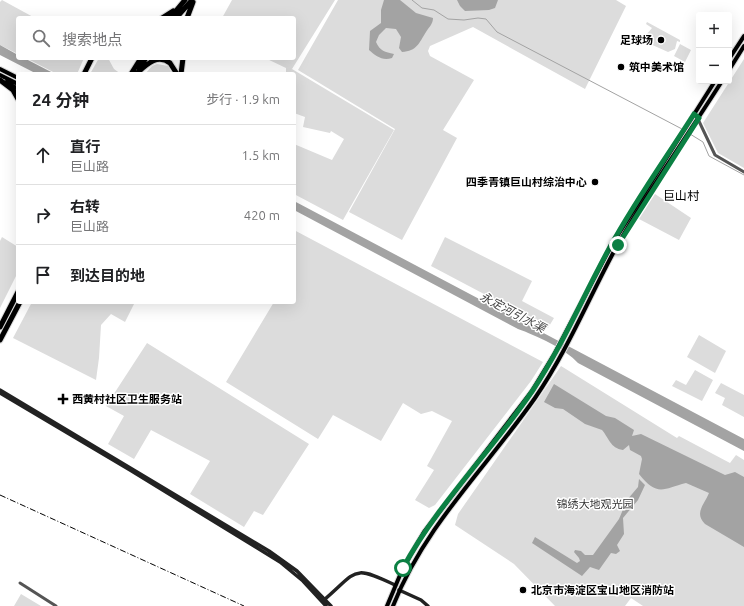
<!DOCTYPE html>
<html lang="zh">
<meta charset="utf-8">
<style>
:root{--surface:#fff;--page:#f6f6f6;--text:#202124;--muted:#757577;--line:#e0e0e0}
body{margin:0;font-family:Ubuntu,"Noto Sans SC",sans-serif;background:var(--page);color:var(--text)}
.controls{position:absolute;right:12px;top:12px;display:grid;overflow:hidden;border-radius:4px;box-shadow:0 4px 16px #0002}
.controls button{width:36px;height:36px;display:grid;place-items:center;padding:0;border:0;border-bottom:1px solid var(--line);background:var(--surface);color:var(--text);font:20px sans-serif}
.stop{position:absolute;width:12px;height:12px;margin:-9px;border:3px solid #0b8043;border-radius:50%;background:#fff}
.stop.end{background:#0b8043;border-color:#fff;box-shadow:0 1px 4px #0008}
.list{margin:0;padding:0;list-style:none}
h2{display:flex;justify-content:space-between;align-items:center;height:52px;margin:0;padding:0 16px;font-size:17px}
h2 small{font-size:13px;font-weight:400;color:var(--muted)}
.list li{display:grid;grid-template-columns:26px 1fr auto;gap:12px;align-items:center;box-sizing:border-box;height:60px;padding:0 16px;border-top:1px solid var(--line)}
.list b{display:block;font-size:15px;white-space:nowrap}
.list p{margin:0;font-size:13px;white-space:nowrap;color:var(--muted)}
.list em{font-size:13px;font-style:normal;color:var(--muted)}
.icon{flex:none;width:22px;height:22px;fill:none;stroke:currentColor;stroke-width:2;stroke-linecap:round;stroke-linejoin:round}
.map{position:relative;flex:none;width:744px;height:606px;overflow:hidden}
.search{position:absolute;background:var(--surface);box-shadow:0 4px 16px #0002;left:16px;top:16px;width:280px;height:44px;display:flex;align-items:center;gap:10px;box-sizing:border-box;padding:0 14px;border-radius:4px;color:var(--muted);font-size:15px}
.panel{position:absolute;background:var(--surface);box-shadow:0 4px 16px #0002;left:16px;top:72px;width:280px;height:232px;border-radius:4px}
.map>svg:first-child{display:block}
.green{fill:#dcdcdc}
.water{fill:#a3a3a3}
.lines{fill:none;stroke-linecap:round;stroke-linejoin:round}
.stream{stroke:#a3a3a3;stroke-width:1}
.primary-casing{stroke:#dbdbdb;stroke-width:6}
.motorway-casing{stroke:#dbdbdb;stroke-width:7}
.tertiary{stroke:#555;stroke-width:3}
.secondary{stroke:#222;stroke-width:3.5}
.primary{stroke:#000;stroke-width:4}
.motorway{stroke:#000;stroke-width:5}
.rail{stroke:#000;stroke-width:1;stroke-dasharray:6 2 1 2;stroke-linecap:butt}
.route{stroke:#0b8043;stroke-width:5}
.poi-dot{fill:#000;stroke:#fff;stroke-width:1.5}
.labels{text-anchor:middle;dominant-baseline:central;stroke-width:3;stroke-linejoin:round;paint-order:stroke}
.poi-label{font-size:11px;font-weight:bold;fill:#000;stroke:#fff;text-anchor:start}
.park-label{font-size:11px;fill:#333;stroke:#fff}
.neighbourhood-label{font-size:12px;fill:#000;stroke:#fff}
.water-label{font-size:12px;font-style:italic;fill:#444;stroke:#fff}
</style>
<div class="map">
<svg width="744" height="606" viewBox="0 0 744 606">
<rect width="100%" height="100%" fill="#fff"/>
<path class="green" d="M 2,0 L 35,18 L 18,18 L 18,54 L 0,45 L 0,2 Z
M 232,0 L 335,0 L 292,69 L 394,130 L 343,220 L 294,194 L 294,144 L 332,160 L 344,139 L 331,131 L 330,133 L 303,127 L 305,117 L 294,113 L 294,74 L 286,74 L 286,68 L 265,58 L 294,58 L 294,18 L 222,18 Z
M 338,0 L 616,0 L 626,6 L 585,89 L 473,27 L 430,46 L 428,51 L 430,56 L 474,80 L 443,130 L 457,138 L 402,240 L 349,212 L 395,129 L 298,70 Z
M 647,22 L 680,40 L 680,42 L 677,41 L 675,49 L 668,52 L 648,43 L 646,35 L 652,28 L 646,24 Z
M 680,44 L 691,50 L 685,62 L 674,56 Z
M 26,58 L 84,58 L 77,74 L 57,74 Z
M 99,58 L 108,58 L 114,69 L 121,74 L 90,74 Z
M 744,59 L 744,168 L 718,153 L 703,123 Z
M 157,64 L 168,66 L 172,74 L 145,74 L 152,66 Z
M 655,194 L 691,218 L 679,240 L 639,219 Z
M 294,230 L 543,362 L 531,381 L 435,505 L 429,508 L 415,500 L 434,470 L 427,466 L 452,421 L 432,411 L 421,414 L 403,403 L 381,441 L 333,415 L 318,439 L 226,382 L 274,302 L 294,302 Z
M 2,237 L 18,247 L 18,272 L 0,308 L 0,241 Z
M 445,237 L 532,281 L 522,301 L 554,318 L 548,328 L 431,266 Z
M 32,302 L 135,302 L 125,322 L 111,314 L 101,325 L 99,358 L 96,380 L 13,338 Z
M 699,335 L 726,351 L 715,373 L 687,357 Z
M 147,343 L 309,444 L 263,515 L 254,511 L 244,527 L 190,494 L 210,461 L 151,430 L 134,459 L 108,444 L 124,416 L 106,406 Z
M 561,366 L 677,438 L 679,436 L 730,463 L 736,455 L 744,460 L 744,606 L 643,606 L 631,598 L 625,606 L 555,606 L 514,564 L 455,525 L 458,514 Z
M 695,370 L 713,380 L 702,401 L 672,386 L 676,380 L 686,385 Z
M 721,383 L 744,395 L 744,417 L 722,405 L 725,398 L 715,393 Z
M 21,594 L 41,606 L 14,606 Z"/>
<path class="water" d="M 384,0 L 400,0 L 416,13 L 433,18 C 433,24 429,27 426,32 C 419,43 417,51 402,52 L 399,48 L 401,37 L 396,29 L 386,28 L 379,35 L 376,42 C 380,51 385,52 394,54 L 392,58 C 382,61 376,56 369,50 L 370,31 L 381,23 L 381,10 Z
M 457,0 L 498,0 L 495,8 L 489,10 L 465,11 L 460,6 Z
M 0,45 L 18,55 L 18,58 L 24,58 L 55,74 L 37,74 L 0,55 Z
M 294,201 L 744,439 L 744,451 L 578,363 C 566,349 535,335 518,329 L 294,210 Z
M 554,384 L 606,416 L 615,418 L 634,430 L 632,436 L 641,434 L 725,475 L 735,472 L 744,477 L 744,547 L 705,524 C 694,513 704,505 709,493 L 686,483 C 663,489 657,497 639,474 L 642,459 L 641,456 L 630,450 L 629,445 L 623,450 C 610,448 609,438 602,430 L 585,424 L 563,409 L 555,408 L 544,402 Z
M 639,479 L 645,485 L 638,500 L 623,518 L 624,534 L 617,545 L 620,551 L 616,554 L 611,553 L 599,570 L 590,567 L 582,576 L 532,543 L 535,537 L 577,563 L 580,561 L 579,558 L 574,552 L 575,550 L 581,551 L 585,555 L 593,555 L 619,519 L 627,500 L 638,487 Z"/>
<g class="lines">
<path class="stream" d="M 412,0 L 422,8 L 434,10 L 448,19 L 464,20 L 478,18 L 486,19 L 497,32 L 682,129
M 690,134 L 703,142 L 709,156 L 744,175"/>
<g class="primary-casing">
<path id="primary" d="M 729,59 L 744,36
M 0,69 L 18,78
M 729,70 L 744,46
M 0,75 L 18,84
M 6,82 L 18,89
M 387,606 L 403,568 L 424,532 L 532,391 L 555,353 L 611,246 L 715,81
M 393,606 C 425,525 486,468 535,398 C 568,350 590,295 618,244 C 650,188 688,135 722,81"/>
</g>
<g class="motorway-casing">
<path id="motorway" d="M 162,18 L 173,11
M 170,18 L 185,0
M 176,18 L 192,0
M 187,18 L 193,2
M 139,68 L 146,58
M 84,74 L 92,58
M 131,74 L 141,58
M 136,74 C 146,65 157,53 170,63 L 177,74
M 181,74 L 183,58
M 0,80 L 13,90 L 18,99
M 0,327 L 18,292
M 0,340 L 20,302"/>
</g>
<path class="tertiary" d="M 697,117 L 715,155 L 744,172
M 20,583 L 56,606"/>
<path class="secondary" d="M 0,390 L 269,551 L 297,571 L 331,606
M 0,393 L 130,470 L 280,562 L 303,581 L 326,606
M 399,590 L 421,600 L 428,606
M 324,600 C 358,571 351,564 395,585"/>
<use href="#primary" class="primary"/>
<use href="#motorway" class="motorway"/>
<path class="rail" d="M 0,495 L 244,606"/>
</g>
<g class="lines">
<path class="route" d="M 403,568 C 438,503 492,451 533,390 C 563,345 584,294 610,247 C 635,201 666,158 694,114 L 699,118 L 618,245"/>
</g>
<g class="poi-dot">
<circle cx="661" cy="40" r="4"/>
<circle cx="621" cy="67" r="4"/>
<circle cx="595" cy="182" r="4"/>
<path d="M61 393h4v4h4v4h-4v4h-4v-4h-4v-4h4z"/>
<circle cx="523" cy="590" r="4"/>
</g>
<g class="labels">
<g class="poi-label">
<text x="653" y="40" text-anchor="end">足球场</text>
<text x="629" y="67">筑中美术馆</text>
<text x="587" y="182" text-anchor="end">四季青镇巨山村综治中心</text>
<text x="72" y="399">西黄村社区卫生服务站</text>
<text x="531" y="590">北京市海淀区宝山地区消防站</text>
</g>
<g class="park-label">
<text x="595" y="504">锦绣大地观光园</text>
</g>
<g class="neighbourhood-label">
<text x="681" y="195">巨山村</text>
</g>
<g class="water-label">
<text transform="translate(513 312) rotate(28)">永定河引水渠</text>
</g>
</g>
</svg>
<div class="controls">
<button>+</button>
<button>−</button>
</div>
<div class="stop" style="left:403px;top:568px"></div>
<div class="stop end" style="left:618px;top:245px"></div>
<div class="search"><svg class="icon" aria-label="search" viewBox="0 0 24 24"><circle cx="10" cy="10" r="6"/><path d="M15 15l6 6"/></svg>搜索地点</div>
<section class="panel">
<h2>24 分钟<small>步行 · 1.9 km</small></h2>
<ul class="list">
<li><svg class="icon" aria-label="ahead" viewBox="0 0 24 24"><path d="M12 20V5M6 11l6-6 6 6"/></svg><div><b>直行</b><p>巨山路</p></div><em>1.5 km</em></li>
<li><svg class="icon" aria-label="right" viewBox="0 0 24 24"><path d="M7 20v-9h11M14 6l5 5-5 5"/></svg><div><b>右转</b><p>巨山路</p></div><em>420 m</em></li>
<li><svg class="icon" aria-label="arrive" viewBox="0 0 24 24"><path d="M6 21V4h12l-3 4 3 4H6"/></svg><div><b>到达目的地</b></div></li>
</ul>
</section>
</div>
